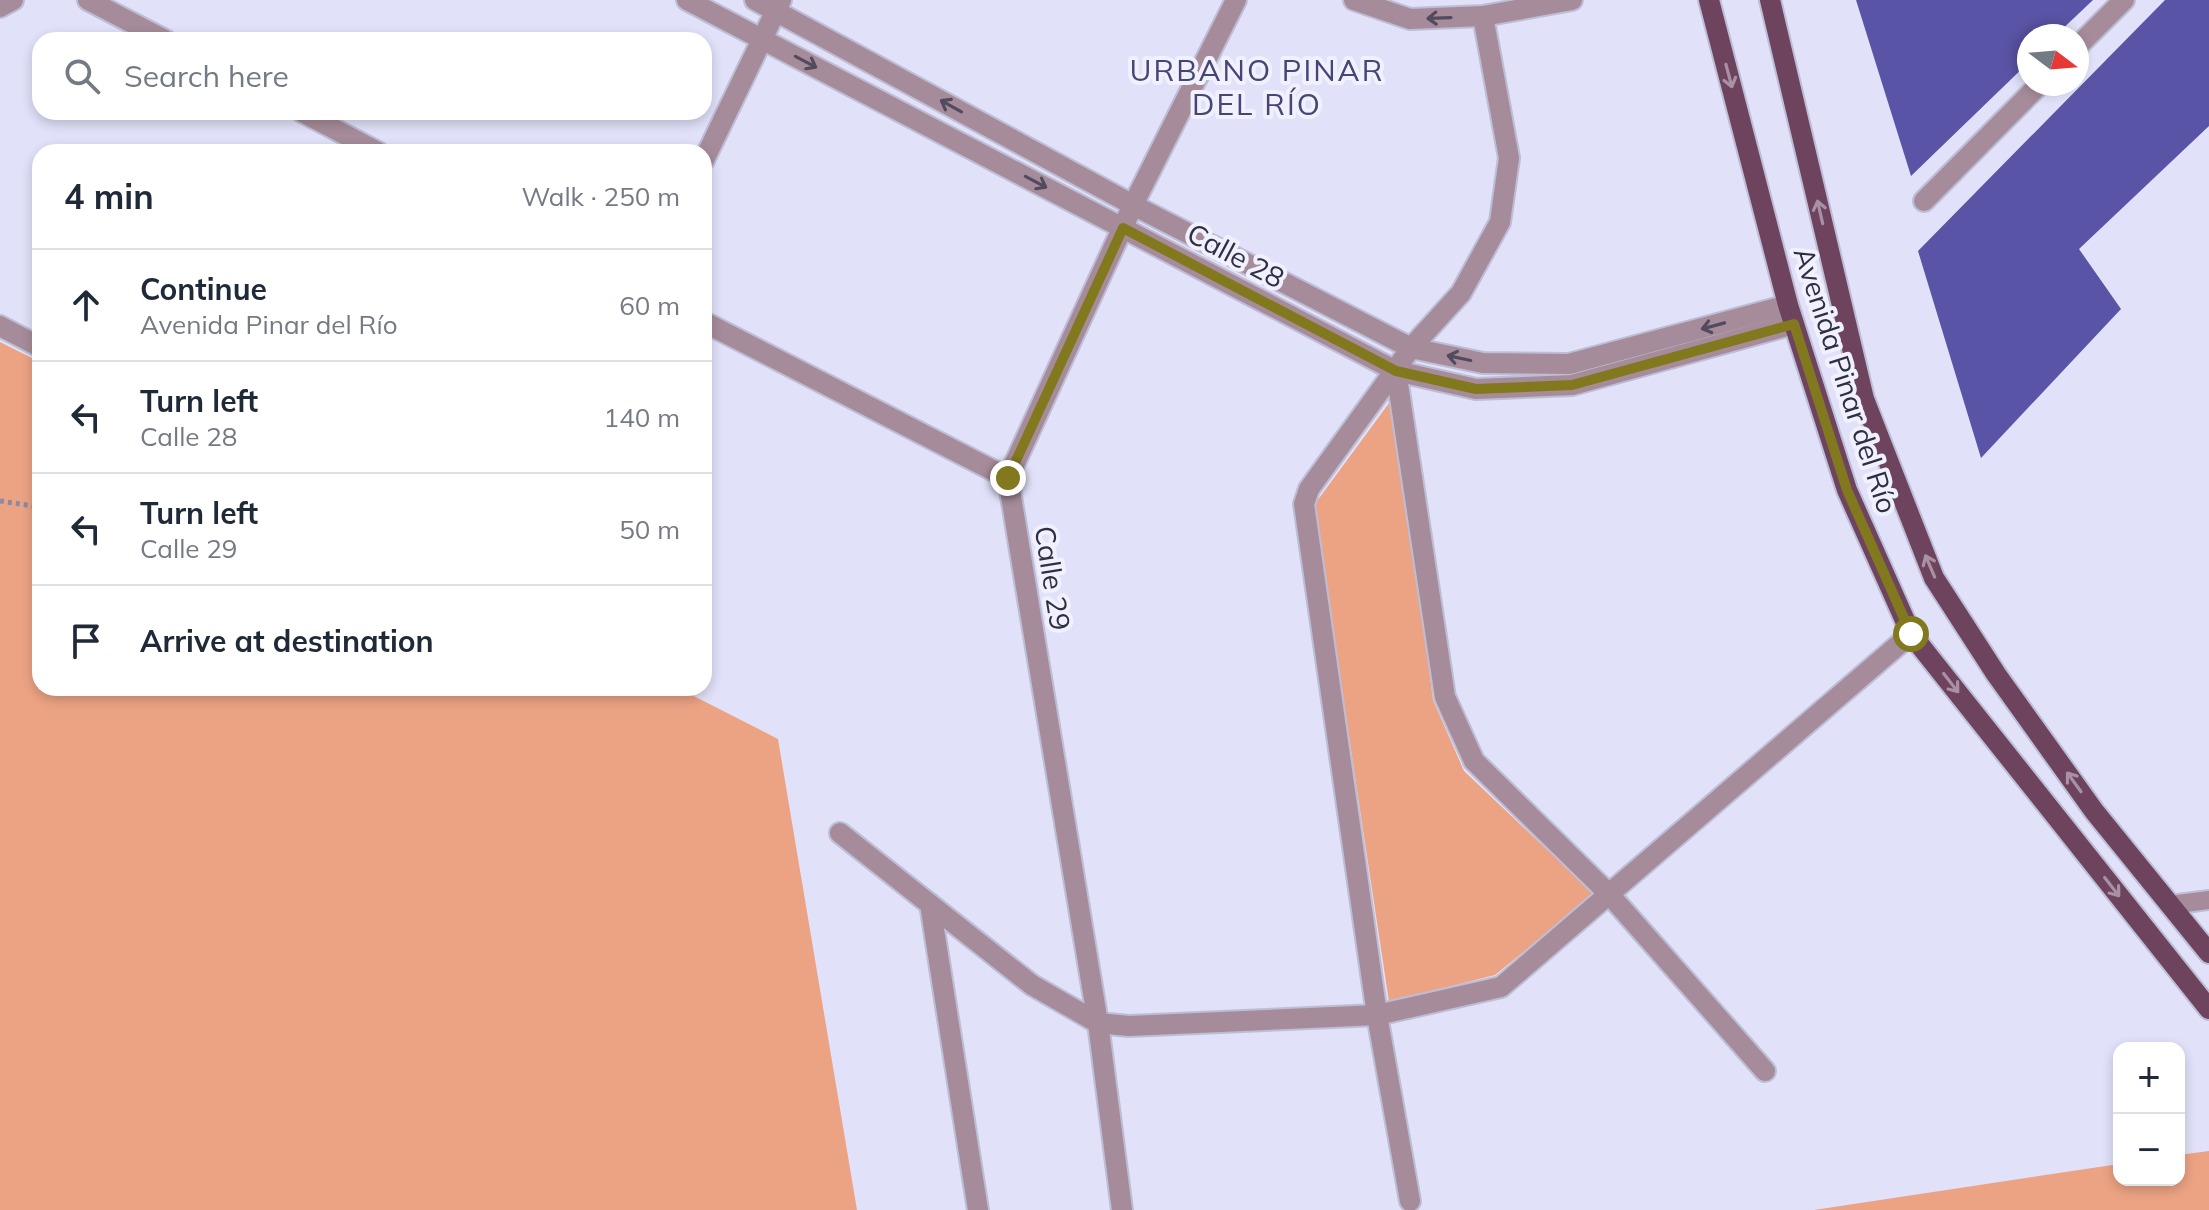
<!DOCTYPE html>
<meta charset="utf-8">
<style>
:root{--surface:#fff;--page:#f6f6f7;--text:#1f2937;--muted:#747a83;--line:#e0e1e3}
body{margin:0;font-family:Mulish,sans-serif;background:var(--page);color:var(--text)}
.controls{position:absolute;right:24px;bottom:24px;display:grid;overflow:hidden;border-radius:16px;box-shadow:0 4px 12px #0003}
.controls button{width:72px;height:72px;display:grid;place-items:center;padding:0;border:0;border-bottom:2px solid var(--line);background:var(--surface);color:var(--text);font:40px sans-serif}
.compass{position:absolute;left:2017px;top:24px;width:72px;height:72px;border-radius:50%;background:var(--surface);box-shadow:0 4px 12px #0003;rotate:106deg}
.stop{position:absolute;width:24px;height:24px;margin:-18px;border:6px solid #82791f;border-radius:50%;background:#fff}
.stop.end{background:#82791f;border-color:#fff;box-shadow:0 2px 8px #0008}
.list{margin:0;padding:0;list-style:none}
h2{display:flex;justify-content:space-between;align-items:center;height:104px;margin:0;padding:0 32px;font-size:34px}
h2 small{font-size:26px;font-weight:400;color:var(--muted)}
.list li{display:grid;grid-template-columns:52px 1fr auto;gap:24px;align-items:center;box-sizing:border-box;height:112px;padding:0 32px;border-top:2px solid var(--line)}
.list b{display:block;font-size:30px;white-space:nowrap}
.list p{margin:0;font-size:26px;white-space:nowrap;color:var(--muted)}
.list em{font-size:26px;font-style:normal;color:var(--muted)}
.icon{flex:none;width:44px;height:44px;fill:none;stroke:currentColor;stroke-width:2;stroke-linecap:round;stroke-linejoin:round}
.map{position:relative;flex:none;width:2209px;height:1210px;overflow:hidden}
.search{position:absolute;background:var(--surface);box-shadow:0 4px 12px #0003;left:32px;top:32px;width:680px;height:88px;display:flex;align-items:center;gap:20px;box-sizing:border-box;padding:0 28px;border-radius:24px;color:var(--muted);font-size:30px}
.panel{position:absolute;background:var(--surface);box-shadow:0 4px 12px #0003;left:32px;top:144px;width:680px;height:552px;border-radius:24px}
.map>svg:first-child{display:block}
.green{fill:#eca384}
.building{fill:#5a54a6}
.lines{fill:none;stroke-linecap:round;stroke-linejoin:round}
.service-casing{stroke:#bdbed6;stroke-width:22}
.minor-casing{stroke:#bdbed6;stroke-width:24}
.primary-casing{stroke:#bdbed6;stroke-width:24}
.path{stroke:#8a8aa2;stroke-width:5;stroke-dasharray:4 4;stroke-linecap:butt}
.service{stroke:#a68c9a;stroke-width:18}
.minor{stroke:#a68c9a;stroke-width:20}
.primary{stroke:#6e435d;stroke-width:20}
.oneway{stroke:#524a5e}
.oneway2{stroke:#a891a5}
.route{stroke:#82791f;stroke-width:10}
.labels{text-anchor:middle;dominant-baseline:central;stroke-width:8;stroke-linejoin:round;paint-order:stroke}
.street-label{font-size:28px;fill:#2e2e45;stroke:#f0f1fd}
.neighbourhood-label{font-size:30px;letter-spacing:2px;fill:#474576;stroke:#f0f1fd}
</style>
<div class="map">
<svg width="2209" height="1210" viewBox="0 0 2209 1210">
<rect width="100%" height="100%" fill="#e1e2fa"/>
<path class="green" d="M 0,342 L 40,362 L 40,688 L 678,688 L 778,739 L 857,1210 L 0,1210 Z
M 1395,395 L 1433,700 L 1464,771 L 1594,894 L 1495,975 L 1389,1002 L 1314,505 Z
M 2209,1151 L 2209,1210 L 1814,1210 L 2119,1164 L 2119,1180 L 2179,1180 L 2179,1155 Z"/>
<path class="building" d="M 1856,0 L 2093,0 L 2055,36 L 2029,36 L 2029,62 L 1911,176 Z
M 2165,0 L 2209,0 L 2209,126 L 2079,249 L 2121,309 L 1981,458 L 1918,251 Z"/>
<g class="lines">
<g class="service-casing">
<path id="service" d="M 2170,905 L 2209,900"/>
</g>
<g class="minor-casing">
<path id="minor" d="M 88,0 L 165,40
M 687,0 L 1396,371 L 1476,389 L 1572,385 L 1794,324
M 755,0 L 1133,205 L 1411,348 L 1483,363 L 1569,364 L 1788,305
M 1354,0 L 1410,19 L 1483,16 L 1572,0
M 0,7 L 13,0
M 2077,47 L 2124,0
M 302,112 L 378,152
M 704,160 L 781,0
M 1924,201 L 2040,84
M 704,322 L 1008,478
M 0,326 L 40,347
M 1396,371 L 1445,697 L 1474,761 L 1609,894 L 1765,1071
M 840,833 L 1032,985 L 1098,1023 L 1129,1026 L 1377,1015 L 1501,987 L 1911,634
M 930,904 L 978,1210
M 1410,1201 L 1377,1015 L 1304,504 L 1309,489 L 1411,348 L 1461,293 L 1500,222 L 1509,158 L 1483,16
M 1122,1210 L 1098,1023 L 1008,478 L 1133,205 L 1236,0"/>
</g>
<g class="primary-casing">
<path id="primary" d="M 1709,0 L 1788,305 L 1847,490 L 1911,634 L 2209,1009
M 1770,0 L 1864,399 L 1934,578 L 1996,674 L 2094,811 L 2209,953"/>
</g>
<path class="path" d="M 0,501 L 40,507"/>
<use href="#service" class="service"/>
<use href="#minor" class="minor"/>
<use href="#primary" class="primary"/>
</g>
<defs><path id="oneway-shaft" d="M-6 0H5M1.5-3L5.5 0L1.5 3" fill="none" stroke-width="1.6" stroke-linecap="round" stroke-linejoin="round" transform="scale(2)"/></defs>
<g class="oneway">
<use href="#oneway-shaft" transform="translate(1439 18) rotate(178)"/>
<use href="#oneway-shaft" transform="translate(806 62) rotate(28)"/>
<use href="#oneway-shaft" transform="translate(951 106) rotate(-151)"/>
<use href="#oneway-shaft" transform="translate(1036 182) rotate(28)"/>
<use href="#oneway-shaft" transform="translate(1713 326) rotate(165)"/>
<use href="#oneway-shaft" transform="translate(1459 358) rotate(-168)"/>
</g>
<g class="oneway2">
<use href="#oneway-shaft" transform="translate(1729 76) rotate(75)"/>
<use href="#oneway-shaft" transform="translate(1820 212) rotate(-103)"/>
<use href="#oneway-shaft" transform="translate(1930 566) rotate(-113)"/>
<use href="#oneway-shaft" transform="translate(1951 683) rotate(52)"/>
<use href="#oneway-shaft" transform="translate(2074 782) rotate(-126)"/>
<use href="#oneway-shaft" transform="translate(2112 887) rotate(52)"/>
</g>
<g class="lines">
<path class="route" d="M 1008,478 L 1123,228 L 1396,371 L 1476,389 L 1572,385 L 1794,324 L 1847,490 L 1911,634"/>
</g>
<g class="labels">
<g class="street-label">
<text transform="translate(1236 255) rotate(28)">Calle 28</text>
<text transform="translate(1846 380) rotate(72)">Avenida Pinar del Río</text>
<text transform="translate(1053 578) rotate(81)">Calle 29</text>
</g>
<g class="neighbourhood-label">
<text x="1257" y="70">URBANO PINAR<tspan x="1257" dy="34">DEL RÍO</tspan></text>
</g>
</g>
</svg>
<div class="controls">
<button>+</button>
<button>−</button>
</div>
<svg class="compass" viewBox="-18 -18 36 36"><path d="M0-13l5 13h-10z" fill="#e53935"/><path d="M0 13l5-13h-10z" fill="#747a83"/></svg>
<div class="stop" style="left:1911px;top:634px"></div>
<div class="stop end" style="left:1008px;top:478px"></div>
<div class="search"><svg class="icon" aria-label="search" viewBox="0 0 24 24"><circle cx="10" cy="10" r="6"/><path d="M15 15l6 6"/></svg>Search here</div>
<section class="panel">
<h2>4 min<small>Walk · 250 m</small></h2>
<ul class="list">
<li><svg class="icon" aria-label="ahead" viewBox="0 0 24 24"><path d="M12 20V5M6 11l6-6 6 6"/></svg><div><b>Continue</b><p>Avenida Pinar del Río</p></div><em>60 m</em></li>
<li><svg class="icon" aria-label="left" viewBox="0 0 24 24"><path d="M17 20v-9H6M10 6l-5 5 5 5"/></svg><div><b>Turn left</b><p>Calle 28</p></div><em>140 m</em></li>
<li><svg class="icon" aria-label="left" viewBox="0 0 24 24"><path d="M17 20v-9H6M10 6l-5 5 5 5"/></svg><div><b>Turn left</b><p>Calle 29</p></div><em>50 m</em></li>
<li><svg class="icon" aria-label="arrive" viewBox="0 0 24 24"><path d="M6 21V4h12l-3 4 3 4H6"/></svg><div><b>Arrive at destination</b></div></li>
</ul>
</section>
</div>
